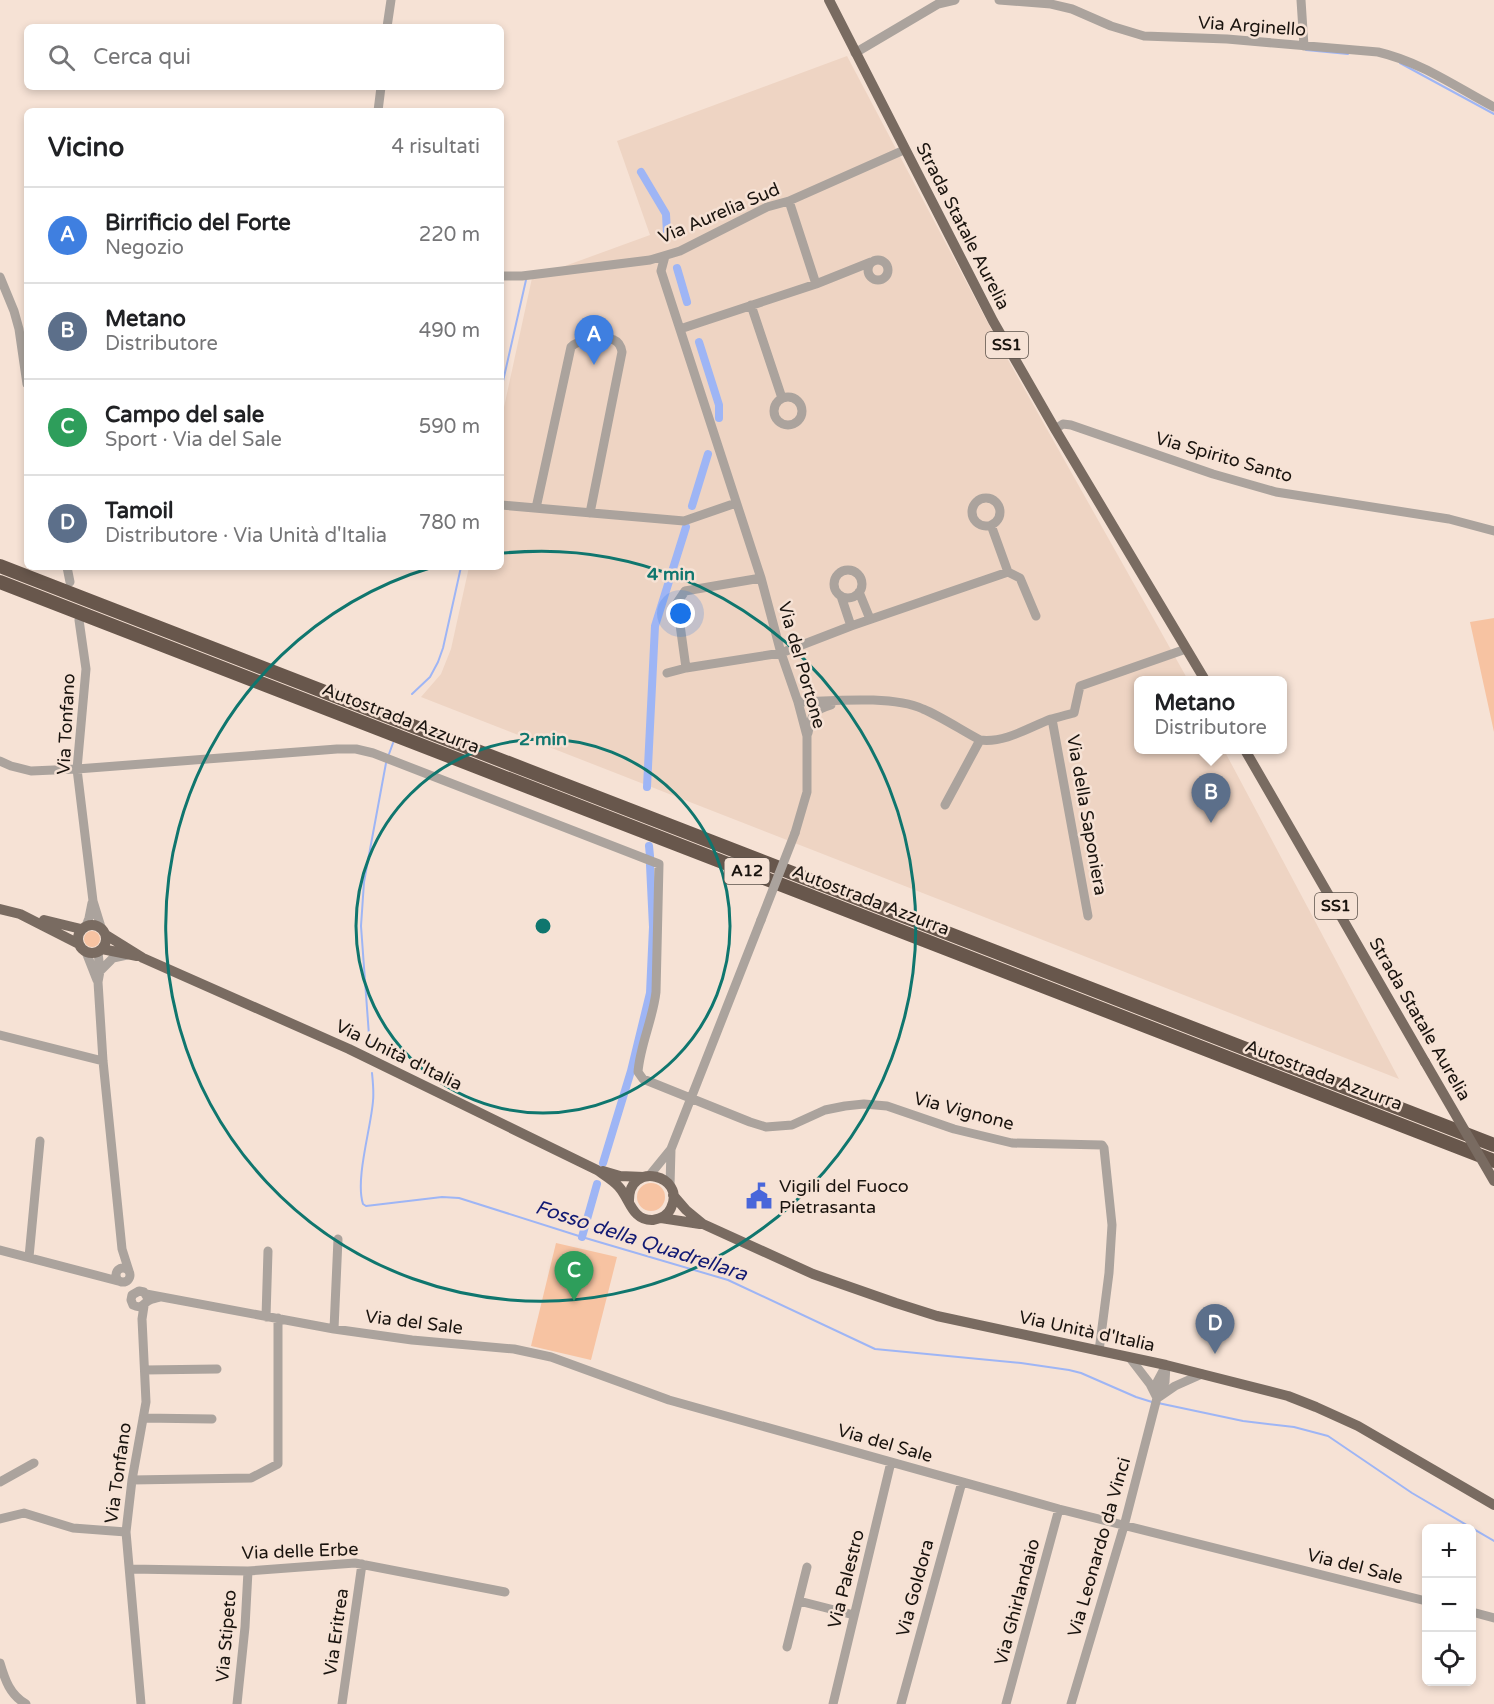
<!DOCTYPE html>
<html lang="it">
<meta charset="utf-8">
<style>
:root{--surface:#fff;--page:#f6f6f6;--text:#202124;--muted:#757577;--line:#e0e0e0;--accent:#b45309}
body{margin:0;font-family:"Varela Round",sans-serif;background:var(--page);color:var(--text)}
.controls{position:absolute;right:18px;bottom:18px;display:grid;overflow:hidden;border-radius:9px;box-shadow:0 3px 9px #0003}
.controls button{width:54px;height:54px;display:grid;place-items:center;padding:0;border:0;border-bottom:2px solid var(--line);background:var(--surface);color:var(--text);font:30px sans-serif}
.you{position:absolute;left:681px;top:614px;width:21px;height:21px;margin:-15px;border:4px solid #fff;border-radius:50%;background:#1a73e8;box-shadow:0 0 0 9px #1a73e833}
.badge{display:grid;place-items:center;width:39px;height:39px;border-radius:50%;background:var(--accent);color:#fff;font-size:20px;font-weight:700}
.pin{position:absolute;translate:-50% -50px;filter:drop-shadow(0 2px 3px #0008)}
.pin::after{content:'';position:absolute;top:32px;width:21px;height:18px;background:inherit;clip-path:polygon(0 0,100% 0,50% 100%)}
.popup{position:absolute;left:1134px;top:676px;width:153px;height:78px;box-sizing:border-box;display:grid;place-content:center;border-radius:9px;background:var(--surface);filter:drop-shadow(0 2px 4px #0005);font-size:20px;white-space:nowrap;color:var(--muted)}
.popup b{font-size:22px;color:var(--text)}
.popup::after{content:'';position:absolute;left:50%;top:100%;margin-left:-12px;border:12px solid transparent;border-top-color:var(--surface)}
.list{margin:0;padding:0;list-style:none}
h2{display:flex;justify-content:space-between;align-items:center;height:78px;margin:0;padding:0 24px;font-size:26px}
h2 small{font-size:20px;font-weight:400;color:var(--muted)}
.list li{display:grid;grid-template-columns:39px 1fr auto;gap:18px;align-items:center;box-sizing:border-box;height:96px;padding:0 24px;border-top:2px solid var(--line)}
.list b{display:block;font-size:22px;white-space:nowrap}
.list p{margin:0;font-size:20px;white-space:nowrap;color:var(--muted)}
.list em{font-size:20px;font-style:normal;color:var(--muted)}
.icon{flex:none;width:33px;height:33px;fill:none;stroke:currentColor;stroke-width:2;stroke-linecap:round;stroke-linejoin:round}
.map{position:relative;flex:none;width:1494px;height:1704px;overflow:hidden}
.search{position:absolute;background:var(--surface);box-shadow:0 3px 9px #0003;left:24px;top:24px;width:480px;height:66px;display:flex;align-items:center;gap:15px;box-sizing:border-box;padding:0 21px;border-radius:9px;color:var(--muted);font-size:22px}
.panel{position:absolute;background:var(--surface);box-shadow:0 3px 9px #0003;left:24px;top:108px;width:480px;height:462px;border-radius:9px}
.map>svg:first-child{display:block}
.built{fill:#eed4c3}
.green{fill:#f7c3a2}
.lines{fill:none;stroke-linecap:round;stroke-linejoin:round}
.stream{stroke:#9eb5f5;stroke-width:2}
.canal{stroke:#9eb5f5;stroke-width:8}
.minor{stroke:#aba39d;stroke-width:9}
.major{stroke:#796b61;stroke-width:10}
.highway{stroke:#68574c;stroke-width:14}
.minor-bridge{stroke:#aba39d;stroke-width:9}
.major-bridge{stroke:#796b61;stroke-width:10}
.ring{fill:none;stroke:#0f766e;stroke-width:3}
.labels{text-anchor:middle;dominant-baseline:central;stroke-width:5;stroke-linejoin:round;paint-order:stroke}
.shield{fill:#f6e2d5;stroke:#5b514a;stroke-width:1.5}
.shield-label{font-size:16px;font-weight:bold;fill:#19130e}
.street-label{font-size:18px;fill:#19130e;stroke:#f6e2d5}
.poi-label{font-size:18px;fill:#19130e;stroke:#f6e2d5;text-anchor:start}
.water-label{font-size:20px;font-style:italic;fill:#121a74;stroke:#f6e2d5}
.centre{fill:#0f766e;stroke:#f6e2d5;stroke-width:3}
.ring-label{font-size:18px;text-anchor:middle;font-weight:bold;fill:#0f766e;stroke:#f6e2d5;stroke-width:5;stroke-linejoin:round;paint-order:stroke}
</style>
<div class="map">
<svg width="1494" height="1704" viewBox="0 0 1494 1704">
<rect width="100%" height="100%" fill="#f6e2d5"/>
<path class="built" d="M 847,56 L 998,342 L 1188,680 L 1139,680 L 1139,750 L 1224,750 L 1399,1079 L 421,697 L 441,674 L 451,649 L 469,567 L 501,567 L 501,421 L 532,278 L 650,235 L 617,141 Z"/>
<path class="green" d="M 1494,618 L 1494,732 L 1470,622 Z
M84 939a8 8 0 1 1 16 0a8 8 0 1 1-16 0Z
M637 1197a14 14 0 1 1 28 0a14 14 0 1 1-28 0Z
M 556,1243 L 617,1257 L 591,1360 L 531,1346 Z"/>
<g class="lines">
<path class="stream" d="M 1306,50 L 1348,54
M 1400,63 L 1494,114
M 501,390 L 526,280
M 412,694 L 430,677 L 438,662 L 443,648 L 461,567
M 389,754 L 393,743
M 370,1049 L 361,926 L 364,882 L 386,763
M 372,1073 C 373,1083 374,1092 373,1101 C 371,1128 355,1179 363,1204 L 366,1206 L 442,1197 L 459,1198 L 582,1237 L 728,1280 L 875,1349 L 1021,1363 L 1069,1370 L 1081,1373 L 1136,1397 L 1152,1402
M 1158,1403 L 1243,1421 L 1294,1427 L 1328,1436 L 1412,1493 L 1494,1541"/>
<path class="canal" d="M 641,172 L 666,214 L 667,234
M 677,268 L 687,302
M 699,342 L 719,405 L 719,418
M 692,506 L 708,454
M 647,787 L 655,626 L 686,527
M 649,846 L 650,856
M 603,1163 L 631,1071 L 650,993 L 653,927 L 650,865
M 582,1237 L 597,1184"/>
<path class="minor" d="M 999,0 L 1051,4 L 1072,9 L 1111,26 L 1144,36 L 1227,39 L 1378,52 C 1421,62 1456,87 1494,107
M 1301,0 L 1304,46
M 387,27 L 391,0
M 855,53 L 938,4 L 955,0
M 378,111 L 381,87
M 789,201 L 816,284
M 665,256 L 661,271 L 761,578 L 781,653 L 798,702 L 807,736 L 807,792 L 795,833
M868 270a10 10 0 1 1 20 0a10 10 0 1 1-20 0Z
M 501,276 L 522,276 L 650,260 L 680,251 L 767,207 L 789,201 L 904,150
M 0,277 L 14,311 L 19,329 L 27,384
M 751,305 L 782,398
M 680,329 L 816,284 L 871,262
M774 411a14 14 0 1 1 28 0a14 14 0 1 1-28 0Z
M 1055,429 L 1063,424 L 1071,425 L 1213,474 L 1276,492 L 1449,519 L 1494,531
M972 512a14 14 0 1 1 28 0a14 14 0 1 1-28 0Z
M 501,505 L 684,521 L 736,503
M 536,508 L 571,347 C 577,340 605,335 614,340 C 619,342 621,346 622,352 L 590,513
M 991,525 L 1008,572 L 1020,578 L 1036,616
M 67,567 L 70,582
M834 584a14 14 0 1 1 28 0a14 14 0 1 1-28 0Z
M 859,592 L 870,619
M 841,596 L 851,626
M 79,620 L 86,669 L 77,769 L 93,901 L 101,927
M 686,668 L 677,603 L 685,591 L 761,578
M 667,673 L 686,668 L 781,653 L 851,626 L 1008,572
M 798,702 C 832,701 892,695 923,709 C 942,717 961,730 980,740 L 945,805
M 1052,719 L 1088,916
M 808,733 C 811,716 813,710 831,705
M 980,740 C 1005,743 1028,728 1051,719 C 1059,717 1066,715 1074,713 L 1080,686 L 1186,649
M 0,761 L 11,766 L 31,771 L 77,769 L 337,749 L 356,749 L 373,753 L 659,864 L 656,992 C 653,1019 640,1045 638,1072 L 643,1079 L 750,1122 L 766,1127 L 792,1125 L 825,1110 L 845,1106 L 864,1104 L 887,1106 L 954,1129 L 1012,1143 L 1102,1145 L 1104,1148 L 1112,1225 L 1109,1273 L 1099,1351
M 86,926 L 89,918 L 92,903
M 86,952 L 97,980
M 98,952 L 100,971 L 98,982 L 103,1061 L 122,1249 L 129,1271
M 100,971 L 113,958 L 127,955
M 0,1035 L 103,1061
M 649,1176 L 671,1149 L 761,920
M 670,1186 L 671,1149
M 0,1250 L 118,1281
M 29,1257 L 40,1141
M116 1275a7 7 0 1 1 14 0a7 7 0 1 1-14 0Z
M 146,1294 L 334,1329 L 412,1340 L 514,1349 L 551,1357 L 669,1400 L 1059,1509 L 1426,1601
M 147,1297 L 144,1292 L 139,1291 L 132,1295 L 131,1300 L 133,1305 C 141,1309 142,1305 148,1301 C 151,1299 157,1298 160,1297
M 266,1317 L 268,1251
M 334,1329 L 338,1239
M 1130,1358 L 1150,1384 L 1157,1398
M 145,1370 L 217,1369
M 1157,1396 L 1157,1382 L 1165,1367
M 1159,1397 L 1175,1386 L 1202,1374
M 143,1418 L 212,1419
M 132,1480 L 251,1478 L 278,1464 L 278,1318
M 0,1482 L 34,1463
M 0,1519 L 24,1513 L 73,1528 L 126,1532
M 130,1569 L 248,1571 L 355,1563 L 505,1592
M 799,1601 L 854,1615
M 1472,1612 L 1494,1618
M 787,1647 L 807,1567
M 0,1663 C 5,1680 10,1695 26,1704
M 141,1704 L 126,1532 L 132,1480 L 146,1402 L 142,1319 L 144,1306
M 237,1704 L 245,1627 L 248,1571
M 342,1704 L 362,1564
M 833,1704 L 891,1462
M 901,1704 L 962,1482
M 1006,1704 L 1059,1509
M 1071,1704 L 1124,1526 L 1157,1398 L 1165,1382 L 1166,1365"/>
<path class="major" d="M 829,0 L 993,321 L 1055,429 L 1205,680
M 1245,750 L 1425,1062
M 0,909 L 20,914 L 79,944
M 44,920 L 81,929
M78 939a14 14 0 1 1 28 0a14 14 0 1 1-28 0Z
M 106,935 L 143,958 L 349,1049 L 597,1170 C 604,1175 613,1180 619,1187 C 630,1199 632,1221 653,1220 C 660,1219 668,1215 671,1208 C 687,1175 628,1160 629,1201
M 102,949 L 137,956
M 603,1171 L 620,1176 L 644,1177
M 673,1195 L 686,1210 L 703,1224 L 813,1274 L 896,1303 L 937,1316 L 1166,1365 L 1288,1396 L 1316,1407 L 1358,1426 L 1494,1505
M 661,1218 L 700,1224"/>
<path class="highway" d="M 0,566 L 1494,1145
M 0,582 L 1494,1161"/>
<path class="minor-bridge" d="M 761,920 L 795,833"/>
<path class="major-bridge" d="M 1425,1062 L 1494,1181"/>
</g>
<g class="ring">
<circle cx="543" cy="926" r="187"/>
<path d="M504 553A375 375 0 1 1 433 567"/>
</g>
<defs>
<g id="civic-bare" transform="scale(2.07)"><path d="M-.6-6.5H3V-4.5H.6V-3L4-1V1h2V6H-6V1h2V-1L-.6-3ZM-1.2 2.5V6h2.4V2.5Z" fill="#4966da" stroke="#f6e2d5" stroke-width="2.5" paint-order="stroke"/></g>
</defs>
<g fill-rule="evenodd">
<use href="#civic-bare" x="759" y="1196"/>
</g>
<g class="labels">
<g class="shield">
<rect x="986" y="332" width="42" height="26" rx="4.5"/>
<rect x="724.5" y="858" width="45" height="26" rx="4.5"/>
<rect x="1315" y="893" width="42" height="26" rx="4.5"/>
</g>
<g class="shield-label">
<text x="1007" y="345">SS1</text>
<text x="747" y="871">A12</text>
<text x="1336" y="906">SS1</text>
</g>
<g class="street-label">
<text transform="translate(1252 26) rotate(4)">Via Arginello</text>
<text transform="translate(719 213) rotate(-23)">Via Aurelia Sud</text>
<text transform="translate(963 226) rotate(63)">Strada Statale Aurelia</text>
<text transform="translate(1224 457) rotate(16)">Via Spirito Santo</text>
<text transform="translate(802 665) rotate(74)">Via del Portone</text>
<text transform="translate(401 718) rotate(21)">Autostrada Azzurra</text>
<text transform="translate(66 724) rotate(-87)">Via Tonfano</text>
<text transform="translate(1087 815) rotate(80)">Via della Saponiera</text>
<text transform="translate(871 900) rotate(21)">Autostrada Azzurra</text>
<text transform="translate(1420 1019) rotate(60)">Strada Statale Aurelia</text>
<text transform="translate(399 1055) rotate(26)">Via Unità d'Italia</text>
<text transform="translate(1324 1075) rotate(21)">Autostrada Azzurra</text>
<text transform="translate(964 1111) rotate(15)">Via Vignone</text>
<text transform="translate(414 1322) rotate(7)">Via del Sale</text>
<text transform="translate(1087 1331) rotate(12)">Via Unità d'Italia</text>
<text transform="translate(885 1443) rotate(16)">Via del Sale</text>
<text transform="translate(118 1473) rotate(-82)">Via Tonfano</text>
<text transform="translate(1099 1547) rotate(-74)">Via Leonardo da Vinci</text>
<text transform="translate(300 1551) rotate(-2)">Via delle Erbe</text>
<text transform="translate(1355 1566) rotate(14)">Via del Sale</text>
<text transform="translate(846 1579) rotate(-76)">Via Palestro</text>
<text transform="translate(915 1588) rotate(-75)">Via Goldora</text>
<text transform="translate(1017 1602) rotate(-75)">Via Ghirlandaio</text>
<text transform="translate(336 1632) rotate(-82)">Via Eritrea</text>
<text transform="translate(226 1636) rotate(-85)">Via Stipeto</text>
</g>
<g class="poi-label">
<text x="779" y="1186">Vigili del Fuoco<tspan x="779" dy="21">Pietrasanta</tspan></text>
</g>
<g class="water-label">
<text transform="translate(641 1241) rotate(18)">Fosso della Quadrellara</text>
</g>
</g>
<circle cx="543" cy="926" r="9" class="centre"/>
<g class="ring-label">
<text x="671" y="580">4 min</text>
<text x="543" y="745">2 min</text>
</g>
</svg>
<div class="controls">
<button>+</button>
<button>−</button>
<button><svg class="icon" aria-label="locate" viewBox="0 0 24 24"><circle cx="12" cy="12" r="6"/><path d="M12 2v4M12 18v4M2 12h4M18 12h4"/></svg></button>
</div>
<div class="you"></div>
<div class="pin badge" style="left:594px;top:365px;background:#3f7fe0">A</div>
<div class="pin badge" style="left:1211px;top:823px;background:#5c6f8a">B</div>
<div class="popup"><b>Metano</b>Distributore</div>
<div class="pin badge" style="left:574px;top:1301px;background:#2e9e5b">C</div>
<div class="pin badge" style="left:1215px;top:1354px;background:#5c6f8a">D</div>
<div class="search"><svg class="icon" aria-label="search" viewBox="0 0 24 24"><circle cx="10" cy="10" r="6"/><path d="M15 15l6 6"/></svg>Cerca qui</div>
<section class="panel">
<h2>Vicino<small>4 risultati</small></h2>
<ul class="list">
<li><span class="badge" style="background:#3f7fe0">A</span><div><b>Birrificio del Forte</b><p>Negozio</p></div><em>220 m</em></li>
<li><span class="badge" style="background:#5c6f8a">B</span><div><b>Metano</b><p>Distributore</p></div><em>490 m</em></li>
<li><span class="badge" style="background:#2e9e5b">C</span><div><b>Campo del sale</b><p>Sport · Via del Sale</p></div><em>590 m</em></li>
<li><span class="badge" style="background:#5c6f8a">D</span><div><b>Tamoil</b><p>Distributore · Via Unità d'Italia</p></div><em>780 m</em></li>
</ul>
</section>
</div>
